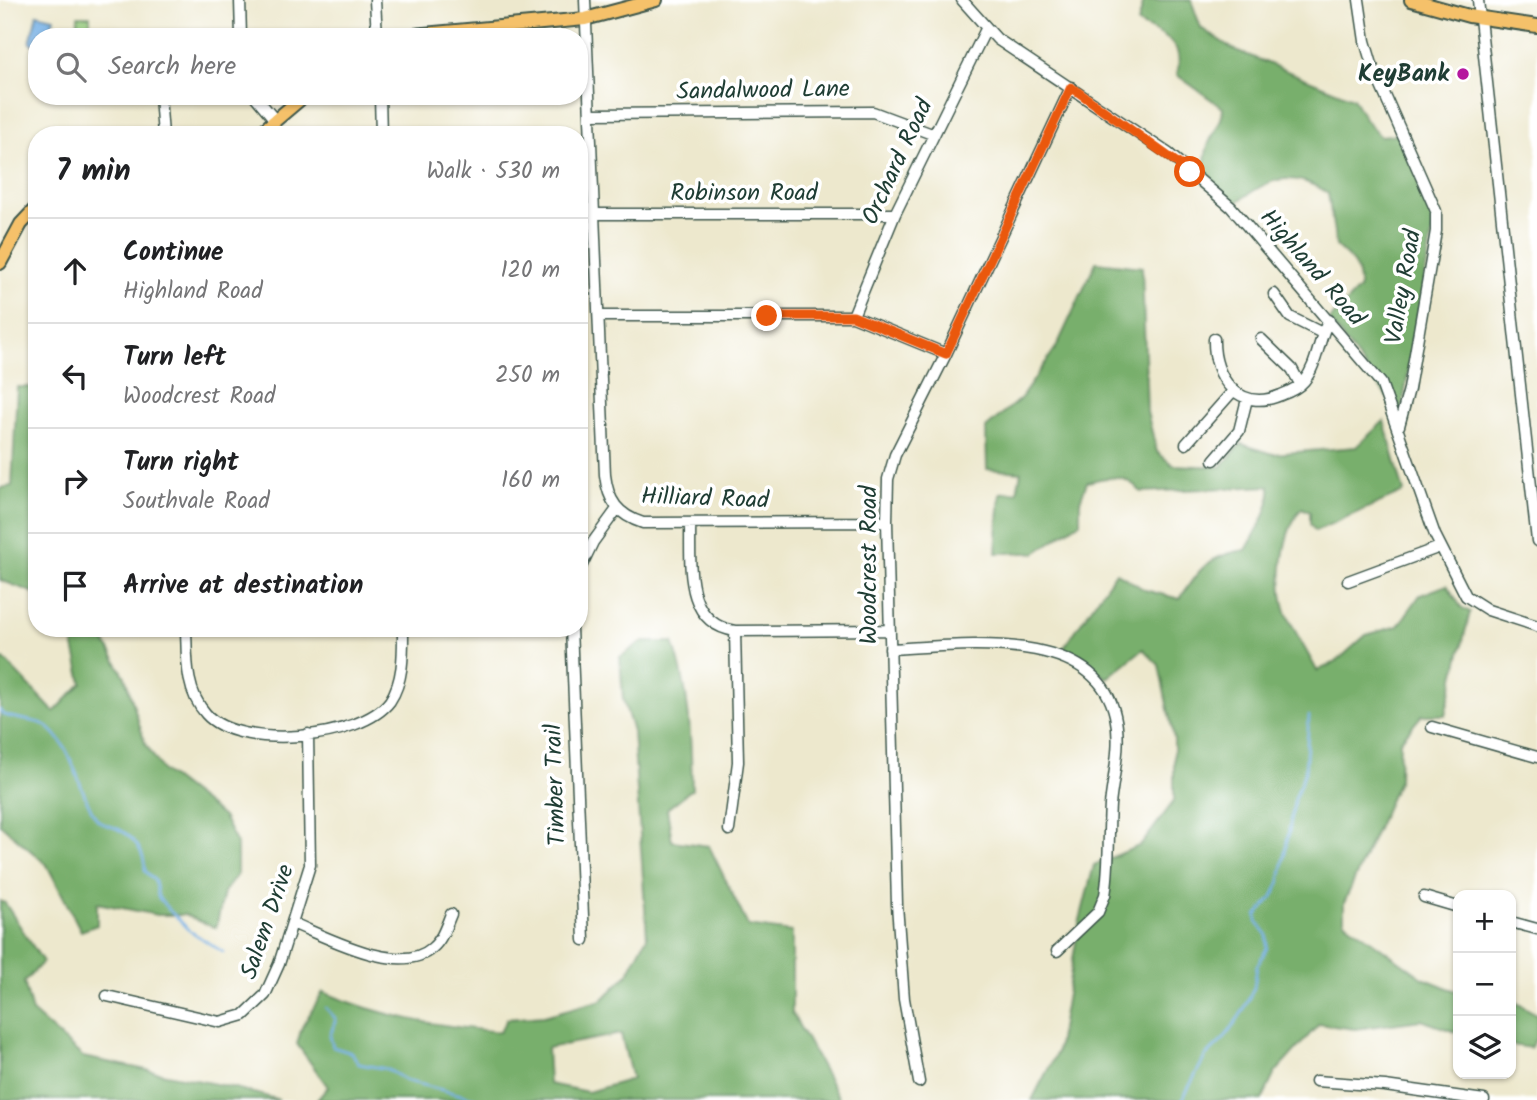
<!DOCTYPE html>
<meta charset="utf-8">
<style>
:root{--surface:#fff;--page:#f2f2f2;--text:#202124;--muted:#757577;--line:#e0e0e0}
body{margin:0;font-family:Kalam,sans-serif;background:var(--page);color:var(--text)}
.controls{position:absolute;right:21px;bottom:21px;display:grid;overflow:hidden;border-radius:14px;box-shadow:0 2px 5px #0004}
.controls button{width:63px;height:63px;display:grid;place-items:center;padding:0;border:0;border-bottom:2px solid var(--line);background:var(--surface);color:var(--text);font:35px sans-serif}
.stop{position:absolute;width:21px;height:21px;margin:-16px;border:5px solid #ea580c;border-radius:50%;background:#fff}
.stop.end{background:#ea580c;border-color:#fff;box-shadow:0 2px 7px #0008}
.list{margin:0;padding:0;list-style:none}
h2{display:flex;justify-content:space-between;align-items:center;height:91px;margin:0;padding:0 28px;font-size:30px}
h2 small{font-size:23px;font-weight:400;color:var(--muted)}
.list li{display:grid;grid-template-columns:46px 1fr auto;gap:21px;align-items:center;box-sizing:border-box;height:105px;padding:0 28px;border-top:2px solid var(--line)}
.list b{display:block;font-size:26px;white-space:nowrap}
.list p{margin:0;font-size:23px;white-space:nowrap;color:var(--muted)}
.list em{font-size:23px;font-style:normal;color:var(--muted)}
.icon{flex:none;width:38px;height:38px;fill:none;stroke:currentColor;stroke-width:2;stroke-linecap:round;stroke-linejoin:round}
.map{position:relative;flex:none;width:1537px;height:1100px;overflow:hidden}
.search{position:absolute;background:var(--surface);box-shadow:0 2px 5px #0004;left:28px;top:28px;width:560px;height:77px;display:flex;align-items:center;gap:18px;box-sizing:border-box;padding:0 24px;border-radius:28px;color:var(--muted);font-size:26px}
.panel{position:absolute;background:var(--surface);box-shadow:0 2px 5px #0004;left:28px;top:126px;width:560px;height:511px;border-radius:28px}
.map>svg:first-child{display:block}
.green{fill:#96cb7d;stroke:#5a8458;stroke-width:2}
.forest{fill:#78af6c;stroke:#4c7650;stroke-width:2;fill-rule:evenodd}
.water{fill:#73afe5;stroke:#49768c;stroke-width:2}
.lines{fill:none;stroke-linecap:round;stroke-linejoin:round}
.stream{stroke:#73afe5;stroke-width:2.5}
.minor-casing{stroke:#3e574b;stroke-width:13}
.major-casing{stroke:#3e574b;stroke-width:16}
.minor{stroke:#fff;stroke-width:10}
.major{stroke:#f5c16b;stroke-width:12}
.route{stroke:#ea580c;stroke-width:9}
.poi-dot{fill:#b5179e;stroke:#fff;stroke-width:2.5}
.labels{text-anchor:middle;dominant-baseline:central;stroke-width:7;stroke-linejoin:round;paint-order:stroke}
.poi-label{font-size:24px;font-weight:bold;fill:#1f3d34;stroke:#fff;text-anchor:end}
.street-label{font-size:24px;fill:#1f3d34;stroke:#fff}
</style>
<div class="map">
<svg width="1537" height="1100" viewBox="0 0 1537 1100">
<rect width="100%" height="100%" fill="#fff"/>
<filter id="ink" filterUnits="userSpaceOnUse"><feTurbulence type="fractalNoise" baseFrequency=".0143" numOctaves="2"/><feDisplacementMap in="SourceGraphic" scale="14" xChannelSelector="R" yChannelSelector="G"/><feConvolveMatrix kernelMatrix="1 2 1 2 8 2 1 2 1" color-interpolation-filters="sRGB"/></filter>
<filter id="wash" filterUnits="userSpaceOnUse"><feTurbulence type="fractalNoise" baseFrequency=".00686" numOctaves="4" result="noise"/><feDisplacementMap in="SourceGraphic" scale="28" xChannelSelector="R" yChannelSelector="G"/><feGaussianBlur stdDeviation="1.57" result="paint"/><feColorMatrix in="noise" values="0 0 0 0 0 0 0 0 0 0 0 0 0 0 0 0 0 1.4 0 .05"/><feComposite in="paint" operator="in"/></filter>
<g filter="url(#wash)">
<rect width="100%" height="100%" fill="#ede8cd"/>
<path class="green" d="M 78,16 L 90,16 L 90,37 L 77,37 Z"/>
<path class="forest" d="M 1144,0 L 1191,0 L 1201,28 L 1233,49 L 1353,98 L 1366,121 L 1380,136 L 1402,134 L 1436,211 L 1399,426 L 1390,401 L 1329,320 L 1359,289 C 1360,267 1352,260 1336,246 L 1328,193 C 1288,167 1266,180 1231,207 L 1201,180 C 1206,168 1204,157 1208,146 C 1212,133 1223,123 1223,108 L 1177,75 C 1185,41 1165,37 1138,23 Z
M 1096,262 L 1142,267 L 1147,412 L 1157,452 L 1173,465 L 1221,467 L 1241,444 L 1273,454 L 1356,447 L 1384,421 L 1404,492 L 1315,531 L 1310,524 L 1310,512 L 1302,508 C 1283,529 1277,580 1285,608 C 1289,624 1309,654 1317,671 L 1336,662 L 1366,635 L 1398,626 L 1420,595 L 1447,585 L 1461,607 L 1470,612 L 1445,715 L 1422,715 L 1400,741 L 1399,779 L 1344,903 L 1344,921 L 1423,978 L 1458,992 L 1458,1033 L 1421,1020 L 1355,1029 L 1319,1024 L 1275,1073 L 1262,1100 L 1032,1100 L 1057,1052 L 1079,924 L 1094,865 L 1141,845 L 1174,801 L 1174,739 L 1159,665 L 1143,649 L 1107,678 L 1063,649 L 1116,572 L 1145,590 L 1180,599 C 1198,569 1209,555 1246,550 C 1257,530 1272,509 1270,486 L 1141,492 C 1124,472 1110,477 1087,482 L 1080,501 L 1080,522 L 1035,553 L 996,553 L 1000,493 L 1017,492 L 1021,472 L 987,469 L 986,428 L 1021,398 L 1057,346 Z
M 17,387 L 37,387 L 37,594 L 0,580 L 0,488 L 12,486 Z
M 70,628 L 97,628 L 125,677 L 145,743 L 163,771 L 223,817 L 237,844 L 237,875 L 224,892 L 216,928 L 185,915 L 157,915 L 97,903 L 97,925 L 81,931 L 47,865 L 0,824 L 0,660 L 4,659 L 54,712 L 82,683 Z
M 642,642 L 673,642 C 690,690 691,738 692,789 L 667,809 L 672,841 L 709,846 L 748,926 L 792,932 L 792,1013 L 840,1100 L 317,1100 L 328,1087 L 297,1044 L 302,1027 L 323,992 C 385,1018 434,1025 500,1032 L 507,1019 L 544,1016 L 602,1000 L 627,975 L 647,937 L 633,732 L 623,699 L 620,657 ZM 621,1034 L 632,1079 L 588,1092 L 549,1084 L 547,1048 Z
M 0,901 L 5,903 L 43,962 L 24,982 L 32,1012 L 83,1057 L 235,1088 L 280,1100 L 0,1100 Z
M 1511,1000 L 1537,1014 L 1537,1037 L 1530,1048 L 1511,1045 Z"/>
<path class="water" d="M 37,14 L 54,18 L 49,37 L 37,37 L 37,45 L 30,43 Z"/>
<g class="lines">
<path class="stream" d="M 0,710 L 2,714 C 13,719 37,721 43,724 C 75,744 77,791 97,819 C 102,825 110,826 116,828 C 134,836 145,852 145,871 L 155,881 L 158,897 L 168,909 L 190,931 L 223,952
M 326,1008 L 336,1019 L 330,1036 L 333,1047 L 352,1053 L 359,1064 L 387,1069 L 407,1081 L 481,1100
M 1182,1100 L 1205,1057 L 1224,1039 L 1243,1011 L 1254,988 L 1257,966 L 1267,948 L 1267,935 L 1257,922 L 1257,915 L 1273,897 L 1280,881 L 1295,797 L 1305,772 L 1309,716"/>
</g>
</g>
<g filter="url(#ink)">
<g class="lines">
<g class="minor-casing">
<path id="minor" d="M 240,0 L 241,37
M 375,0 L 377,37
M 585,0 L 605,475 C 608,501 618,515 643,523 L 887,522
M 962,0 L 997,39 L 1169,154 L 1231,207 L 1381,383 L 1435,535 L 1466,596 L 1488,610 L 1537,626
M 1359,0 L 1365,41 L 1373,68 L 1436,211 L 1436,231 L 1409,389 L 1399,426
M 1478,0 L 1537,541
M 160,96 L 163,135
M 255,96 L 275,120
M 380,96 L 381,135
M 590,114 L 873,112 L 932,134
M 594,214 L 895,214
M 1274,294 L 1290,317 L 1322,333
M 599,316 L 853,316 L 946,354
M 853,316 L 895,214 L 986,29
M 1214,339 C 1213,378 1239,413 1281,395 C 1289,392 1299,387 1304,381 C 1318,364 1318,339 1329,320
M 1261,339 L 1292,369 L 1300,384
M 1186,444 L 1233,391
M 1214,460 L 1239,431 L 1247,399
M 690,524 C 691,563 683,623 735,631 L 890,630
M 579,571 L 593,542 L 617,509
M 1348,581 L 1440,547
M 186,628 C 187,658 185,691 206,714 C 239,751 361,740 390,701 C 404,680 403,652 403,628
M 571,628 L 584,940
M 890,649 C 958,646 1095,626 1115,715 C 1122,745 1113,776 1110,805 C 1108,835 1110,866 1105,895 L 1098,912 L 1057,951
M 1432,727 L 1537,757
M 729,830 L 738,762 L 735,631
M 1424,897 L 1458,907
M 1511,922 L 1537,929
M 292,923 C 327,937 400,977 432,948 C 442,940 446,926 451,914
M 107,996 L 220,1022 L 244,1015 L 265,995 L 279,964 L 310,865 L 308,734
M 1316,1081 L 1385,1086 L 1484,1100
M 919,1082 L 904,999 L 897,905 L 887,522 L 888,479 L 895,455 L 946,354 L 1071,87"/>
</g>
<g class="major-casing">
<path id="major" d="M 1411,0 L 1469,16 L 1537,26
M 391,37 L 585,19 L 656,0
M 258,135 L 304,96
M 0,263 L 21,224 L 37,207"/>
</g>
<use href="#minor" class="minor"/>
<use href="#major" class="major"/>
</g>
</g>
<g class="lines" filter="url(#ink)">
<path class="route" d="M 767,316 L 853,316 L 946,354 L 1071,87 L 1190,172"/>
</g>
<circle class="poi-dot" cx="1463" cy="74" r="7"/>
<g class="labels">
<g class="poi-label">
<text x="1449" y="74">KeyBank</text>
</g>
<g class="street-label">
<text transform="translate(763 91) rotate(-1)">Sandalwood Lane</text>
<text transform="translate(898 162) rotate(-65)">Orchard Road</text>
<text x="744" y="193">Robinson Road</text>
<text transform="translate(1312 268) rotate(49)">Highland Road</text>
<text transform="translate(1404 287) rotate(-80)">Valley Road</text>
<text transform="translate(705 499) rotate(2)">Hilliard Road</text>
<text transform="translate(869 565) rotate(-90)">Woodcrest Road</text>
<text transform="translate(556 785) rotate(-92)">Timber Trail</text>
<text transform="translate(268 922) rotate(-71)">Salem Drive</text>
</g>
</g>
</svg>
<div class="controls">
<button>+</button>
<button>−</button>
<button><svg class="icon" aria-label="layers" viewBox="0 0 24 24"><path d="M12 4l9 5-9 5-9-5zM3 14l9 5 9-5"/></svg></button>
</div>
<div class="stop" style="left:1190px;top:172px"></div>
<div class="stop end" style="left:767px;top:316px"></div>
<div class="search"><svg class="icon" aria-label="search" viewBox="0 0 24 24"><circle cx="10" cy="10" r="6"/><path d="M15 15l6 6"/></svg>Search here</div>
<section class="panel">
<h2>7 min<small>Walk · 530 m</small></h2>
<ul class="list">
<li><svg class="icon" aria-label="ahead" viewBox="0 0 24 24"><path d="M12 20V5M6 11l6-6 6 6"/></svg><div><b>Continue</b><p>Highland Road</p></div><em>120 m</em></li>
<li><svg class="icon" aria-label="left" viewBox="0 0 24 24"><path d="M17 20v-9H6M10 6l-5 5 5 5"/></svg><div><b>Turn left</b><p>Woodcrest Road</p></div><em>250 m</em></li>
<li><svg class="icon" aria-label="right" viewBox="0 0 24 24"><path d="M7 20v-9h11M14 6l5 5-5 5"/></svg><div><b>Turn right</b><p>Southvale Road</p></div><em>160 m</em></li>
<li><svg class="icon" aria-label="arrive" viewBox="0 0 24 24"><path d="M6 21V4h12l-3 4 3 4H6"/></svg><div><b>Arrive at destination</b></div></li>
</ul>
</section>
</div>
